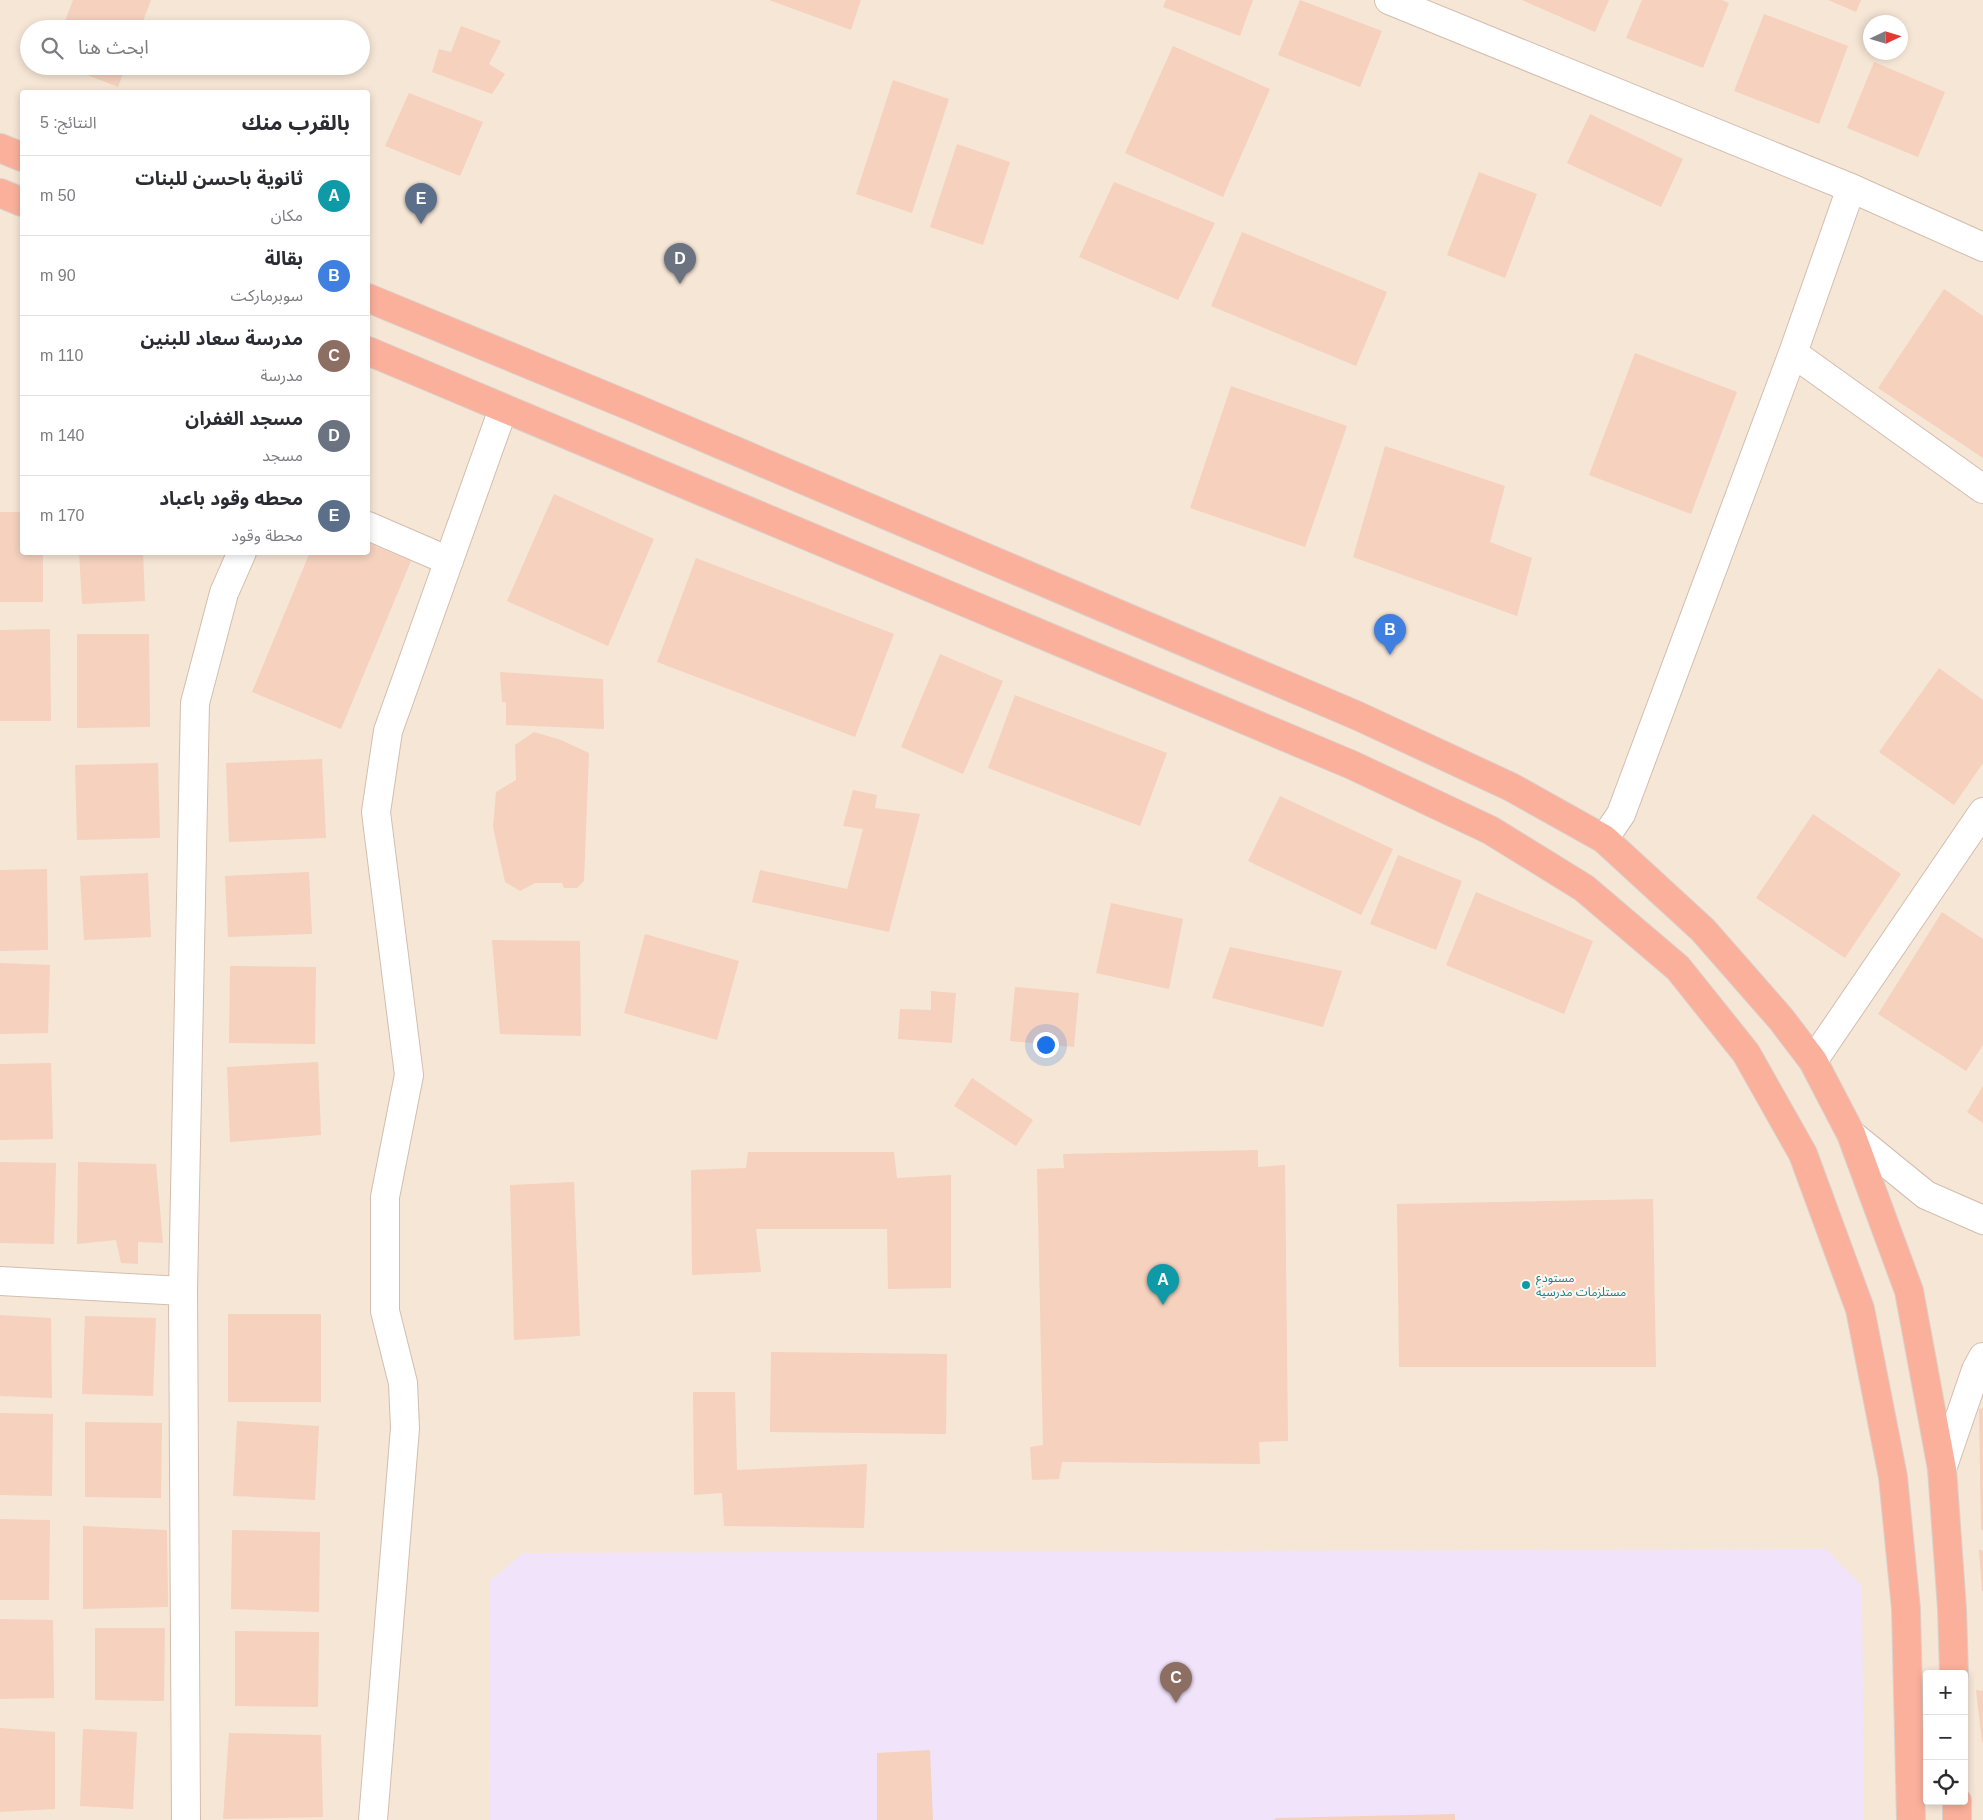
<!DOCTYPE html>
<html lang="ar">
<meta charset="utf-8">
<style>
:root{--surface:#fff;--page:#f2f2f3;--text:#2b2b33;--muted:#7c7c81;--line:#e1e1e2;--accent:#7c3aed}
body{margin:0;font-family:Helvetica,"Noto Sans Arabic",sans-serif;background:var(--page);color:var(--text);direction:rtl}
.controls{position:absolute;right:15px;bottom:15px;display:grid;overflow:hidden;border-radius:5px;box-shadow:0 2px 8px #0003}
.controls button{width:45px;height:45px;display:grid;place-items:center;padding:0;border:0;border-bottom:1px solid var(--line);background:var(--surface);color:var(--text);font:25px sans-serif}
.compass{position:absolute;left:1863px;top:15px;width:45px;height:45px;border-radius:50%;background:var(--surface);box-shadow:0 2px 8px #0003;rotate:86deg}
.you{position:absolute;left:1045px;top:1044px;width:18px;height:18px;margin:-12px;border:4px solid #fff;border-radius:50%;background:#1a73e8;box-shadow:0 0 0 8px #1a73e833}
.badge{display:grid;place-items:center;width:32px;height:32px;border-radius:50%;background:var(--accent);color:#fff;font-size:16px;font-weight:700}
.pin{position:absolute;translate:-50% -41px;filter:drop-shadow(0 1px 2px #0008)}
.pin::after{content:'';position:absolute;top:26px;width:18px;height:15px;background:inherit;clip-path:polygon(0 0,100% 0,50% 100%)}
.list{margin:0;padding:0;list-style:none}
h2{display:flex;justify-content:space-between;align-items:center;height:65px;margin:0;padding:0 20px;font-size:21px}
h2 small{font-size:16px;font-weight:400;color:var(--muted)}
.list li{display:grid;grid-template-columns:32px 1fr auto;gap:15px;align-items:center;box-sizing:border-box;height:80px;padding:0 20px;border-top:1px solid var(--line)}
.list b{display:block;font-size:19px;white-space:nowrap}
.list p{margin:0;font-size:16px;white-space:nowrap;color:var(--muted)}
.list em{font-size:16px;font-style:normal;color:var(--muted)}
.icon{flex:none;width:28px;height:28px;fill:none;stroke:currentColor;stroke-width:2;stroke-linecap:round;stroke-linejoin:round}
.map{position:relative;flex:none;width:1983px;height:1820px;overflow:hidden;direction:ltr}
.search{position:absolute;background:var(--surface);box-shadow:0 2px 8px #0003;left:20px;top:20px;width:350px;height:55px;display:flex;align-items:center;gap:12px;box-sizing:border-box;padding:0 18px;border-radius:28px;color:var(--muted);font-size:19px}
.panel{position:absolute;background:var(--surface);box-shadow:0 2px 8px #0003;left:20px;top:90px;width:350px;height:465px;border-radius:5px;direction:rtl}
.map>svg:first-child{display:block}
.residential{fill:#f6e6d6;fill-rule:evenodd}
.education{fill:#f1e4fa}
.building{fill:#f5d1be}
.lines{fill:none;stroke-linecap:round;stroke-linejoin:round}
.street-casing{stroke:#d4bdaf;stroke-width:30}
.highway-casing{stroke:#dad1cc;stroke-width:30}
.street{stroke:#fff;stroke-width:28}
.highway{stroke:#fbb09c;stroke-width:28}
.culture-dot{fill:#0f9aa8;stroke:#fff8f0;stroke-width:2}
.labels{text-anchor:middle;dominant-baseline:central;stroke-width:4;stroke-linejoin:round;paint-order:stroke}
.culture-label{font-size:12px;fill:#0d838f;stroke:#fff8f0;text-anchor:start}
</style>
<div class="map">
<svg width="1983" height="1820" viewBox="0 0 1983 1820">
<rect width="100%" height="100%" fill="#fef4e8"/>
<path class="residential" d="M 0,0 L 1983,0 L 1983,1820 L 0,1820 ZM 1870,22 L 1900,22 L 1900,52 L 1870,52 ZM 29,29 L 361,29 L 361,66 L 29,66 ZM 22,92 L 368,92 L 368,552 L 22,552 ZM 1927,1674 L 1964,1674 L 1964,1801 L 1927,1801 Z"/>
<path class="education" d="M 1826,1549 L 1862,1586 L 1864,1820 L 489,1820 L 490,1581 L 523,1553 Z"/>
<path class="building" d="M 73,0 L 151,0 L 140,29 L 62,29 Z
M 769,0 L 861,0 L 851,30 Z
M 1166,0 L 1253,0 L 1240,36 L 1163,7 Z
M 1300,0 L 1382,31 L 1360,87 L 1278,55 Z
M 1522,0 L 1609,0 L 1595,32 Z
M 1642,0 L 1722,0 L 1729,3 L 1703,68 L 1626,38 Z
M 1828,0 L 1861,0 L 1856,12 Z
M 1764,14 L 1848,46 L 1819,124 L 1734,91 Z
M 461,26 L 501,41 L 489,64 L 505,74 L 492,94 L 432,72 L 439,49 L 451,52 Z
M 1173,46 L 1270,89 L 1223,197 L 1125,153 Z
M 1874,62 L 1945,92 L 1918,157 L 1847,128 Z
M 64,66 L 126,66 L 118,87 Z
M 893,80 L 949,99 L 912,213 L 856,194 Z
M 409,93 L 483,122 L 460,176 L 385,146 Z
M 1590,114 L 1683,159 L 1661,207 L 1567,163 Z
M 957,144 L 1010,162 L 983,245 L 930,227 Z
M 1479,172 L 1537,194 L 1505,278 L 1447,255 Z
M 1114,182 L 1215,223 L 1178,300 L 1079,257 Z
M 1242,232 L 1387,292 L 1356,366 L 1211,306 Z
M 1944,289 L 1983,316 L 1983,458 L 1878,388 Z
M 1635,353 L 1737,392 L 1691,514 L 1589,475 Z
M 1231,386 L 1347,426 L 1305,547 L 1190,508 Z
M 1385,446 L 1505,486 L 1490,542 L 1532,558 L 1517,616 L 1353,557 Z
M 554,494 L 654,539 L 608,646 L 507,601 Z
M 0,512 L 22,512 L 22,552 L 43,552 L 43,602 L 0,602 Z
M 368,543 L 411,561 L 341,729 L 252,692 L 310,552 L 368,552 Z
M 79,552 L 143,552 L 145,601 L 82,604 Z
M 696,558 L 894,634 L 855,737 L 657,662 Z
M 50,629 L 51,721 L 0,721 L 0,630 Z
M 77,634 L 149,634 L 150,727 L 77,728 Z
M 940,654 L 1003,681 L 963,774 L 901,747 Z
M 1939,668 L 1983,700 L 1983,763 L 1954,805 L 1879,752 Z
M 500,672 L 603,679 L 604,729 L 506,725 L 506,702 L 502,702 Z
M 1015,695 L 1167,753 L 1140,826 L 988,768 Z
M 534,732 L 561,740 L 589,753 L 584,881 L 577,888 L 564,888 L 562,883 L 535,883 L 520,891 L 505,882 L 493,827 L 496,792 L 516,780 L 515,745 Z
M 322,759 L 326,838 L 229,842 L 226,763 Z
M 158,763 L 160,838 L 77,840 L 75,765 Z
M 853,790 L 877,795 L 875,808 L 920,814 L 889,932 L 752,902 L 760,870 L 847,889 L 863,829 L 843,826 Z
M 1280,796 L 1393,849 L 1361,915 L 1248,861 Z
M 1813,814 L 1901,874 L 1845,958 L 1756,898 Z
M 1398,855 L 1462,881 L 1436,950 L 1370,924 Z
M 47,869 L 48,950 L 0,951 L 0,870 Z
M 309,872 L 312,934 L 228,937 L 225,876 Z
M 148,873 L 151,937 L 84,940 L 80,876 Z
M 1476,892 L 1593,941 L 1564,1014 L 1446,965 Z
M 1111,903 L 1183,919 L 1169,989 L 1096,973 Z
M 1942,912 L 1983,939 L 1983,1045 L 1966,1071 L 1878,1014 Z
M 645,934 L 739,961 L 717,1040 L 624,1013 Z
M 492,940 L 580,941 L 581,1036 L 500,1034 Z
M 1230,947 L 1342,971 L 1323,1027 L 1212,998 Z
M 0,963 L 50,965 L 48,1033 L 0,1034 Z
M 230,966 L 316,967 L 315,1044 L 229,1043 Z
M 1015,987 L 1079,993 L 1074,1047 L 1010,1041 Z
M 931,991 L 956,993 L 952,1043 L 898,1039 L 900,1009 L 931,1010 Z
M 318,1062 L 321,1135 L 230,1142 L 227,1067 Z
M 51,1063 L 53,1139 L 0,1140 L 0,1064 Z
M 972,1078 L 1033,1120 L 1016,1146 L 954,1106 Z
M 1983,1086 L 1983,1123 L 1967,1112 Z
M 1258,1150 L 1258,1167 L 1285,1165 L 1288,1441 L 1259,1442 L 1260,1464 L 1062,1462 L 1059,1479 L 1032,1480 L 1030,1447 L 1043,1445 L 1037,1169 L 1064,1168 L 1063,1154 Z
M 748,1152 L 894,1152 L 897,1178 L 951,1175 L 951,1288 L 888,1289 L 887,1229 L 756,1229 L 761,1272 L 692,1275 L 691,1170 L 746,1168 Z
M 0,1162 L 56,1163 L 54,1244 L 0,1243 Z
M 78,1162 L 156,1164 L 163,1243 L 138,1242 L 138,1264 L 121,1263 L 116,1240 L 77,1244 Z
M 574,1182 L 580,1336 L 514,1340 L 510,1185 Z
M 1653,1199 L 1656,1367 L 1399,1367 L 1397,1204 Z
M 228,1314 L 321,1314 L 321,1402 L 228,1402 Z
M 0,1315 L 51,1318 L 52,1398 L 0,1396 Z
M 85,1316 L 156,1318 L 153,1396 L 82,1394 Z
M 771,1352 L 947,1354 L 946,1434 L 770,1432 Z
M 693,1392 L 735,1392 L 737,1470 L 867,1464 L 864,1528 L 724,1526 L 722,1493 L 694,1495 Z
M 1983,1408 L 1983,1530 L 1981,1530 L 1979,1409 Z
M 0,1413 L 53,1414 L 52,1496 L 0,1495 Z
M 237,1421 L 319,1426 L 315,1500 L 233,1496 Z
M 85,1422 L 162,1423 L 161,1498 L 85,1497 Z
M 0,1519 L 50,1520 L 49,1600 L 0,1600 Z
M 83,1526 L 167,1530 L 168,1607 L 83,1609 Z
M 232,1530 L 320,1532 L 319,1612 L 231,1609 Z
M 1979,1550 L 1983,1550 L 1983,1591 L 1982,1591 Z
M 0,1619 L 53,1620 L 54,1698 L 0,1699 Z
M 95,1628 L 165,1628 L 164,1701 L 95,1700 Z
M 235,1631 L 319,1632 L 318,1707 L 235,1706 Z
M 1976,1690 L 1983,1691 L 1983,1742 L 1982,1742 Z
M 0,1728 L 55,1732 L 55,1809 L 0,1812 Z
M 83,1729 L 137,1732 L 133,1809 L 80,1806 Z
M 229,1733 L 321,1735 L 323,1817 L 223,1819 Z
M 930,1750 L 933,1820 L 877,1820 L 877,1753 Z
M 1455,1814 L 1455,1820 L 1275,1820 L 1275,1818 Z"/>
<g class="lines">
<g class="street-casing">
<path id="street" d="M 1389,0 L 1851,188 L 1983,247
M 1793,353 L 1983,489
M 368,526 L 449,561
M 1604,839 L 1621,814 L 1793,353 L 1851,188
M 1813,1061 L 1983,812
M 1851,1134 L 1926,1195 L 1983,1220
M 0,1281 L 183,1291
M 1942,1469 L 1976,1370 L 1983,1357
M 186,1820 L 183,1291 L 195,703 L 224,593 L 242,552
M 373,1820 L 405,1428 L 403,1383 L 385,1311 L 385,1197 L 409,1075 L 376,812 L 388,731 L 503,409"/>
</g>
<g class="highway-casing">
<path id="highway" d="M 0,148 L 22,157
M 0,193 L 22,202
M 368,298 L 637,409 L 1358,716 L 1511,787 L 1604,839 L 1703,930 L 1781,1019 L 1813,1061 L 1851,1134 L 1909,1291 L 1942,1469 L 1952,1609 L 1954,1674
M 368,351 L 1352,765 L 1490,830 L 1584,888 L 1678,968 L 1746,1053 L 1803,1154 L 1860,1309 L 1893,1477 L 1906,1609 L 1911,1820
M 1957,1801 L 1957,1820"/>
</g>
<use href="#street" class="street"/>
<use href="#highway" class="highway"/>
</g>
<circle class="culture-dot" cx="1526" cy="1285" r="5"/>
<g class="labels">
<g class="culture-label">
<text x="1536" y="1278">مستودع<tspan x="1536" dy="14">مستلزمات مدرسية</tspan></text>
</g>
</g>
</svg>
<div class="controls">
<button>+</button>
<button>−</button>
<button><svg class="icon" aria-label="locate" viewBox="0 0 24 24"><circle cx="12" cy="12" r="6"/><path d="M12 2v4M12 18v4M2 12h4M18 12h4"/></svg></button>
</div>
<svg class="compass" viewBox="-18 -18 36 36"><path d="M0-13l5 13h-10z" fill="#e53935"/><path d="M0 13l5-13h-10z" fill="#7c7c81"/></svg>
<div class="you"></div>
<div class="pin badge" style="left:1163px;top:1305px;background:#0f9aa8">A</div>
<div class="pin badge" style="left:1390px;top:655px;background:#3f7fe0">B</div>
<div class="pin badge" style="left:1176px;top:1703px;background:#8d6e63">C</div>
<div class="pin badge" style="left:680px;top:284px;background:#6b7280">D</div>
<div class="pin badge" style="left:421px;top:224px;background:#5c6f8a">E</div>
<div class="search"><svg class="icon" aria-label="search" viewBox="0 0 24 24"><circle cx="10" cy="10" r="6"/><path d="M15 15l6 6"/></svg>ابحث هنا</div>
<section class="panel">
<h2>بالقرب منك<small>النتائج: 5</small></h2>
<ul class="list">
<li><span class="badge" style="background:#0f9aa8">A</span><div><b>ثانوية باحسن للبنات</b><p>مكان</p></div><em>50 m</em></li>
<li><span class="badge" style="background:#3f7fe0">B</span><div><b>بقالة</b><p>سوبرماركت</p></div><em>90 m</em></li>
<li><span class="badge" style="background:#8d6e63">C</span><div><b>مدرسة سعاد للبنين</b><p>مدرسة</p></div><em>110 m</em></li>
<li><span class="badge" style="background:#6b7280">D</span><div><b>مسجد الغفران</b><p>مسجد</p></div><em>140 m</em></li>
<li><span class="badge" style="background:#5c6f8a">E</span><div><b>محطه وقود باعباد</b><p>محطة وقود</p></div><em>170 m</em></li>
</ul>
</section>
</div>
